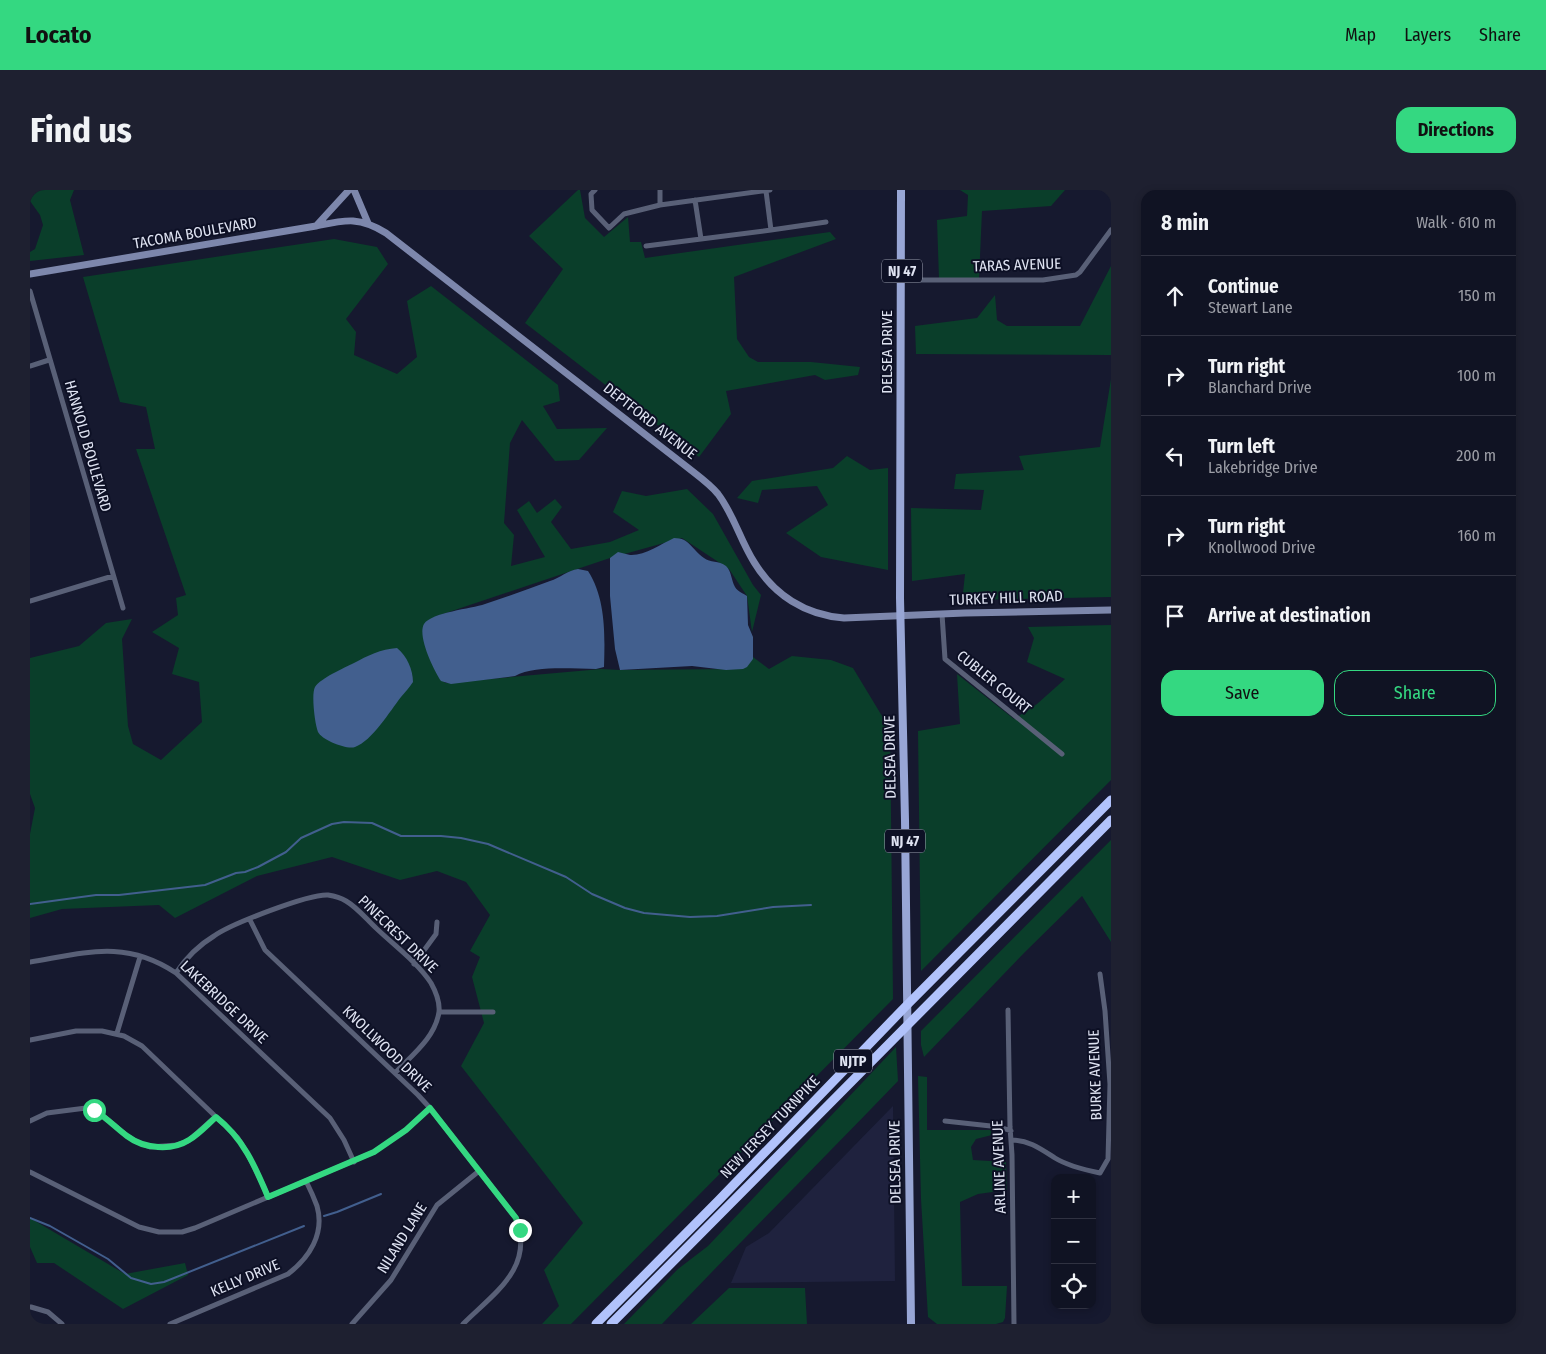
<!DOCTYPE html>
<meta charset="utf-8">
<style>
:root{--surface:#101323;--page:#1e2030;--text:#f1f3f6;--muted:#9c9ea6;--line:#303241;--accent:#34d881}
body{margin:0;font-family:"Fira Sans Condensed",sans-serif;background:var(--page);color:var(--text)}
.controls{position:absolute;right:15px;bottom:15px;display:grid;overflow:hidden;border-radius:10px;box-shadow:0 2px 8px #0003}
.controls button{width:45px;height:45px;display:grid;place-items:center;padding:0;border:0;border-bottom:1px solid var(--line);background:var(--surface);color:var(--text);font:25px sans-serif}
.stop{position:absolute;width:15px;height:15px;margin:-11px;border:4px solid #34d881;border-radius:50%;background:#fff}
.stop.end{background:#34d881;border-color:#fff;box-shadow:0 1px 5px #0008}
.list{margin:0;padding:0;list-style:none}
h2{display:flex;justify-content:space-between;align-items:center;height:65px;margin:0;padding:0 20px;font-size:21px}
h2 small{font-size:16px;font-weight:400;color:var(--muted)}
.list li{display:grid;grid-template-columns:32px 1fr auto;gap:15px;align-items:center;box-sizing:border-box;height:80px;padding:0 20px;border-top:1px solid var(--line)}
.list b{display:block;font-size:19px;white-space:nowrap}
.list p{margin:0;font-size:16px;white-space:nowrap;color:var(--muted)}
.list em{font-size:16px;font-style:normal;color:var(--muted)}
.actions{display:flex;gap:10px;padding:15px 20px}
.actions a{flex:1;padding:11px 0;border:1px solid var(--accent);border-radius:15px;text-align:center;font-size:18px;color:var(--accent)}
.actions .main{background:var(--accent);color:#111}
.icon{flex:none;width:28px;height:28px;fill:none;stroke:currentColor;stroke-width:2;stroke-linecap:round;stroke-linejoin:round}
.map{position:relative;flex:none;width:1081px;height:1134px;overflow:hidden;border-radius:15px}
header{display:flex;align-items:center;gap:30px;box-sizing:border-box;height:70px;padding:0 25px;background:var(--accent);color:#111}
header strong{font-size:24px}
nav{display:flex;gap:28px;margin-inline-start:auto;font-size:18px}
.intro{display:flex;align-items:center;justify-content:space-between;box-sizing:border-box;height:120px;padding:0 30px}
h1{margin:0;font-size:35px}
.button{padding:12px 22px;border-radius:15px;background:var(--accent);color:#111;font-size:18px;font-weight:700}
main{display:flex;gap:30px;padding:0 30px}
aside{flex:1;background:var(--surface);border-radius:15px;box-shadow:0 2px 8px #0003}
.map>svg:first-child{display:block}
.built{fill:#1f223e}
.green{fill:#0a3e2a}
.water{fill:#425f8e}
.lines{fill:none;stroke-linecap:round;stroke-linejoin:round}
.stream{stroke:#425f8e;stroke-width:2}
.street{stroke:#596077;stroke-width:5}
.secondary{stroke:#7d87ac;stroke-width:7}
.primary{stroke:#98a6d5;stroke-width:8}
.highway{stroke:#b1c2fb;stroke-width:9}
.route{stroke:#34d881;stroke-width:6}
.labels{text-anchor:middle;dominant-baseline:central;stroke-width:4;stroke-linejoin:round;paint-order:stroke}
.shield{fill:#0d1025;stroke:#a0a4b4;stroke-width:1}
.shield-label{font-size:14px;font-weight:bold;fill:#dfe3f2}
.street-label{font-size:15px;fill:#dfe3f2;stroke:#0d1025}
</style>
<header>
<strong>Locato</strong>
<nav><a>Map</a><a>Layers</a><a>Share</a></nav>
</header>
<div class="intro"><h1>Find us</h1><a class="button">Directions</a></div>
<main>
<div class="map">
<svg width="1081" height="1134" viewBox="0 0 1081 1134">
<rect width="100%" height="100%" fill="#16192f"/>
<path class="built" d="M 863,916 L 865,1091 L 701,1093 L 716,1057 L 739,1043 Z"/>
<path class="green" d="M 0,0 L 44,0 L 40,10 L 54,65 L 0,71 L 0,62 L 5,59 L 13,35 L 10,25 L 0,11 Z
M 548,0 L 550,0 L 555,28 L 574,47 L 598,27 L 600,52 L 611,52 L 615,68 L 800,42 L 806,49 L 704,87 L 707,149 L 719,167 L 728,172 L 781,172 L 830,177 L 828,185 L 795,190 L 785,185 L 696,201 L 701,224 L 669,267 L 495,133 L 533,79 L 499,46 Z
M 930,0 L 1035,0 L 1021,16 L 952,21 L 949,89 L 909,89 L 907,30 L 937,26 L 938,5 Z
M 304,49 L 347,57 L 358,74 L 316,129 L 326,142 L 324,165 L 367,184 L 387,167 L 377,111 L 401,96 L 528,195 L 530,211 L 513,216 L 527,239 L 577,238 L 549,270 L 525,271 L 492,230 L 480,253 L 474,333 L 484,345 L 481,376 L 515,367 L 487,320 L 499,311 L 507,323 L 525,309 L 532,317 L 521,332 L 541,359 L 580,352 L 609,340 L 583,322 L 592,301 L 616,306 L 657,299 L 683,324 L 723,395 L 731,405 L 722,442 L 717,406 L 699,379 L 652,348 L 580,368 L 407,426 L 415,493 L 571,479 L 590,480 L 712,479 L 723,467 L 739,479 L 762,466 L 801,470 L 823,478 L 852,526 L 860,530 L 863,809 L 541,1134 L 512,1134 L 529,1116 L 514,1080 L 553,1033 L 431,876 L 454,833 L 442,787 L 450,767 L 440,761 L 460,725 L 436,692 L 407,681 L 370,690 L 302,667 L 227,686 L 145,728 L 129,715 L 32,719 L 0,728 L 0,644 L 5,618 L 0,604 L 0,468 L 49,456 L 76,433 L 102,429 L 92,449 L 98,536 L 103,554 L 131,570 L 172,532 L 169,492 L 142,484 L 149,458 L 122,442 L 148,425 L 146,408 L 156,405 L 106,259 L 125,259 L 116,217 L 90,212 L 53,87 Z
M 1081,76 L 1081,165 L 886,164 L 885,136 L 947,128 L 965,105 L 967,130 L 977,136 L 1050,136 Z
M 1081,189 L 1081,407 L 938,410 L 933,403 L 935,384 L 882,391 L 881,318 L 951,320 L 954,300 L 924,299 L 926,284 L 994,280 L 989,266 L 1070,257 Z
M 817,266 L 840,280 L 858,278 L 858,380 L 791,367 L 756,343 L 798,315 L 787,296 L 732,300 L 728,313 L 707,308 L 722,291 L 803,278 Z
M 1081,435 L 1081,590 L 891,781 L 888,541 L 930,534 L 927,484 L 984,529 L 1007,514 L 1035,489 L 997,472 L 1004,448 L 998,437 Z
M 1081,650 L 1081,752 L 1052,706 L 995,762 L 894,867 L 891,855 L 891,841 Z
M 866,857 L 868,891 C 790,972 710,1052 632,1134 L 594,1134 L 648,1079 L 678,1056 Z
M 888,886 L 897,887 L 897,940 L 964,940 L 962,945 L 946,949 L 941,957 L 943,970 L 976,972 L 977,1000 L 948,1004 L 930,1012 L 932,1096 L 977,1096 L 975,1128 L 973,1132 L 966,1134 L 907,1134 L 898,1127 L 891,1009 Z
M 0,1028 L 95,1084 L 155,1073 L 158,1085 L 93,1119 L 24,1073 L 7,1073 L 0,1057 Z
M 699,1098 L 775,1098 L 777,1134 L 661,1134 Z"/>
<path class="water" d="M 644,348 C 660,348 661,359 674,368 C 680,373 689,370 696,376 C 702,382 701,390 705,397 C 708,402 713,403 717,406 L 718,435 L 723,447 L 723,469 L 717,477 L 713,479 L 696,480 L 662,476 L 590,480 L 585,459 L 580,406 L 580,368 L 588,362 C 592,363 596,364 600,365 C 614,366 631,354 644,348 Z
M 548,379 L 558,381 C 576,409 575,445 574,477 L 566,479 C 543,479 505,475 485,486 L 421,494 L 411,491 C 404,481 387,446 394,434 C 402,422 441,419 455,414 C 477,407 498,399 520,391 C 530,388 538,380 548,379 Z
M 367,458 C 377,466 383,480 383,492 C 379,498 375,502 371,507 C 360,521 342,551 325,557 C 317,560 292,550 288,542 C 285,535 281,504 285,497 C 291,488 314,478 324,473 C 337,466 351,459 367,458 Z"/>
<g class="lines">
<path class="stream" d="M 0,714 L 66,705 L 89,705 L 175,695 L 206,683 L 215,682 L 228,677 L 256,662 L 271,648 L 302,634 L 314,632 L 342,633 L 371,646 L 411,646 L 431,648 L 458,654 L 536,687 L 562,704 L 595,718 L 614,723 L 660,727 L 687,726 L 743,717 L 781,715
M 294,1026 L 307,1022 L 351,1004
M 0,1028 L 20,1036 L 78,1069 L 101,1088 L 121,1094 L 134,1092 L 274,1036"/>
<path class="street" d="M 565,0 L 561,4 L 562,20 L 579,38 L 594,24 L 630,15 L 630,0
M 665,10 L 671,49 L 741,40 L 736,1
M 630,15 L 740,0
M 741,40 L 796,32
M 616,56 L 671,49
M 872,90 L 1013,90 L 1046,85 L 1050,82 L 1081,40
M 0,101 L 93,418
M 0,176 L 19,170
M 0,411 L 83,386
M 912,424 L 915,469 L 1032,564
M 220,730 L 235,760 L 388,905 L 400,918 L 486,1028 C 505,1078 464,1103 433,1134
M 0,772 C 55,763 95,749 146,783 L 300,928 L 314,950 L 324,972
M 384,774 L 406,744 L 407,732
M 146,783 C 156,768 169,755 184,746 C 201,734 278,704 298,705 C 304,706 311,708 316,711 C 328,718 337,730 347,739 C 365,756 388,773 401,793 C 406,802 410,812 409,822 C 405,848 382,865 365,883
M 978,820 L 980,937 L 982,965 L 984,1134
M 409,822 L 463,822
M 87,843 L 110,767
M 0,850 L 46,841 L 72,841 L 94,846 L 112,856 L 207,947 C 220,966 229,985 238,1007
M 0,931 L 17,923 L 56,918 L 72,925 L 97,946 L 107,952 L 120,957 L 147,955 L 158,951 L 185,927
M 915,931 L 970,937 L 981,941
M 982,950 C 999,950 1011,959 1025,968 C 1038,976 1055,980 1070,983 L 1078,969 L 1080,894 L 1075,821 L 1070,784
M 0,982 L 109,1037 L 129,1042 L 152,1042 L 165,1038 L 344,962 L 376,940 L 400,918
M 1,1117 L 18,1122 L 32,1134
M 140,1134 L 258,1084 C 279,1068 295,1044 287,1016 C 284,1008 280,999 276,991
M 322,1134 L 361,1090 L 407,1015 L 449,981"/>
<path class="secondary" d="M 324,0 L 338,33
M 286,36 C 315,30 329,26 356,43 L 657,277 C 667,285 680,294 688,304 C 704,325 710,350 724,372 C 744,405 775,425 814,428 L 935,423 L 1081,420
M 0,84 L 286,36 L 319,0"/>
<path class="primary" d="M 871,0 L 870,408 L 875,630 L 881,1134"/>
<path class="highway" d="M 566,1134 L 689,1010 L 875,817 L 1081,610
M 581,1134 L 1081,630"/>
</g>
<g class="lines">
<path class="route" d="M 64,920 C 77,928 86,938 97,946 C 114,959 142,961 159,950 C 169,944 177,935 186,927 C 213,948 225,976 238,1007 L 344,962 L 376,940 L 400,918 L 486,1028 L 490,1040"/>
</g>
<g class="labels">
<g class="shield">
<rect x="852" y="69.5" width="40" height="23" rx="4"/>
<rect x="855" y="639.5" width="40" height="23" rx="4"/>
<rect x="804" y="859.5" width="38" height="23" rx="4"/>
</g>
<g class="shield-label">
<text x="872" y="81">NJ 47</text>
<text x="875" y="651">NJ 47</text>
<text x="823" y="871">NJTP</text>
</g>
<g class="street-label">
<text transform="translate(165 43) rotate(-10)">TACOMA BOULEVARD</text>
<text transform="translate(987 75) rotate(-2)">TARAS AVENUE</text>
<text transform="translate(857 162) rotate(-90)">DELSEA DRIVE</text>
<text transform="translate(620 231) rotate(38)">DEPTFORD AVENUE</text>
<text transform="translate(58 256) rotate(74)">HANNOLD BOULEVARD</text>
<text transform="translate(976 408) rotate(-2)">TURKEY HILL ROAD</text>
<text transform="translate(964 492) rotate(39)">CUBLER COURT</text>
<text transform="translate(860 567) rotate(-91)">DELSEA DRIVE</text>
<text transform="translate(368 744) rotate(44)">PINECREST DRIVE</text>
<text transform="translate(194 812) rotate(43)">LAKEBRIDGE DRIVE</text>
<text transform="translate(357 859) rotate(44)">KNOLLWOOD DRIVE</text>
<text transform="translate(1065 885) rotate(-92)">BURKE AVENUE</text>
<text transform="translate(740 937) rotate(-46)">NEW JERSEY TURNPIKE</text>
<text transform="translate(865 972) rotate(-91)">DELSEA DRIVE</text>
<text transform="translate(969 977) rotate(-92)">ARLINE AVENUE</text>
<text transform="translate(372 1048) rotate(-58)">NILAND LANE</text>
<text transform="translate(215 1088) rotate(-23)">KELLY DRIVE</text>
</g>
</g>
</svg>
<div class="controls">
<button>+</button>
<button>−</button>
<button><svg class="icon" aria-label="locate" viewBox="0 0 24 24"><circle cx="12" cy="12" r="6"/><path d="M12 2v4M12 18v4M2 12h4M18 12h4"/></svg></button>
</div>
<div class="stop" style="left:64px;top:920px"></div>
<div class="stop end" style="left:490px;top:1040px"></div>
</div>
<aside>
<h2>8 min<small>Walk · 610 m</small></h2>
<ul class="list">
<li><svg class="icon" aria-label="ahead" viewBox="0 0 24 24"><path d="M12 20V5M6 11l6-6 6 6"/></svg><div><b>Continue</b><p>Stewart Lane</p></div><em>150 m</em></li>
<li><svg class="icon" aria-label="right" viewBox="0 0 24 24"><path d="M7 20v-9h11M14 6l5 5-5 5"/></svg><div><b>Turn right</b><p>Blanchard Drive</p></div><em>100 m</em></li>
<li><svg class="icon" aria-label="left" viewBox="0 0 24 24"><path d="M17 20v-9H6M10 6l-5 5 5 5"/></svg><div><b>Turn left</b><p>Lakebridge Drive</p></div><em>200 m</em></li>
<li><svg class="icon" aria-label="right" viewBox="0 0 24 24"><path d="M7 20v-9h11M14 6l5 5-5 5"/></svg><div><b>Turn right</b><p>Knollwood Drive</p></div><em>160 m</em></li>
<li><svg class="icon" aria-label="arrive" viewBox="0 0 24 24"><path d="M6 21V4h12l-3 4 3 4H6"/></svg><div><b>Arrive at destination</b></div></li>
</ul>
<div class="actions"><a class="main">Save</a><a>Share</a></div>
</aside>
</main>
